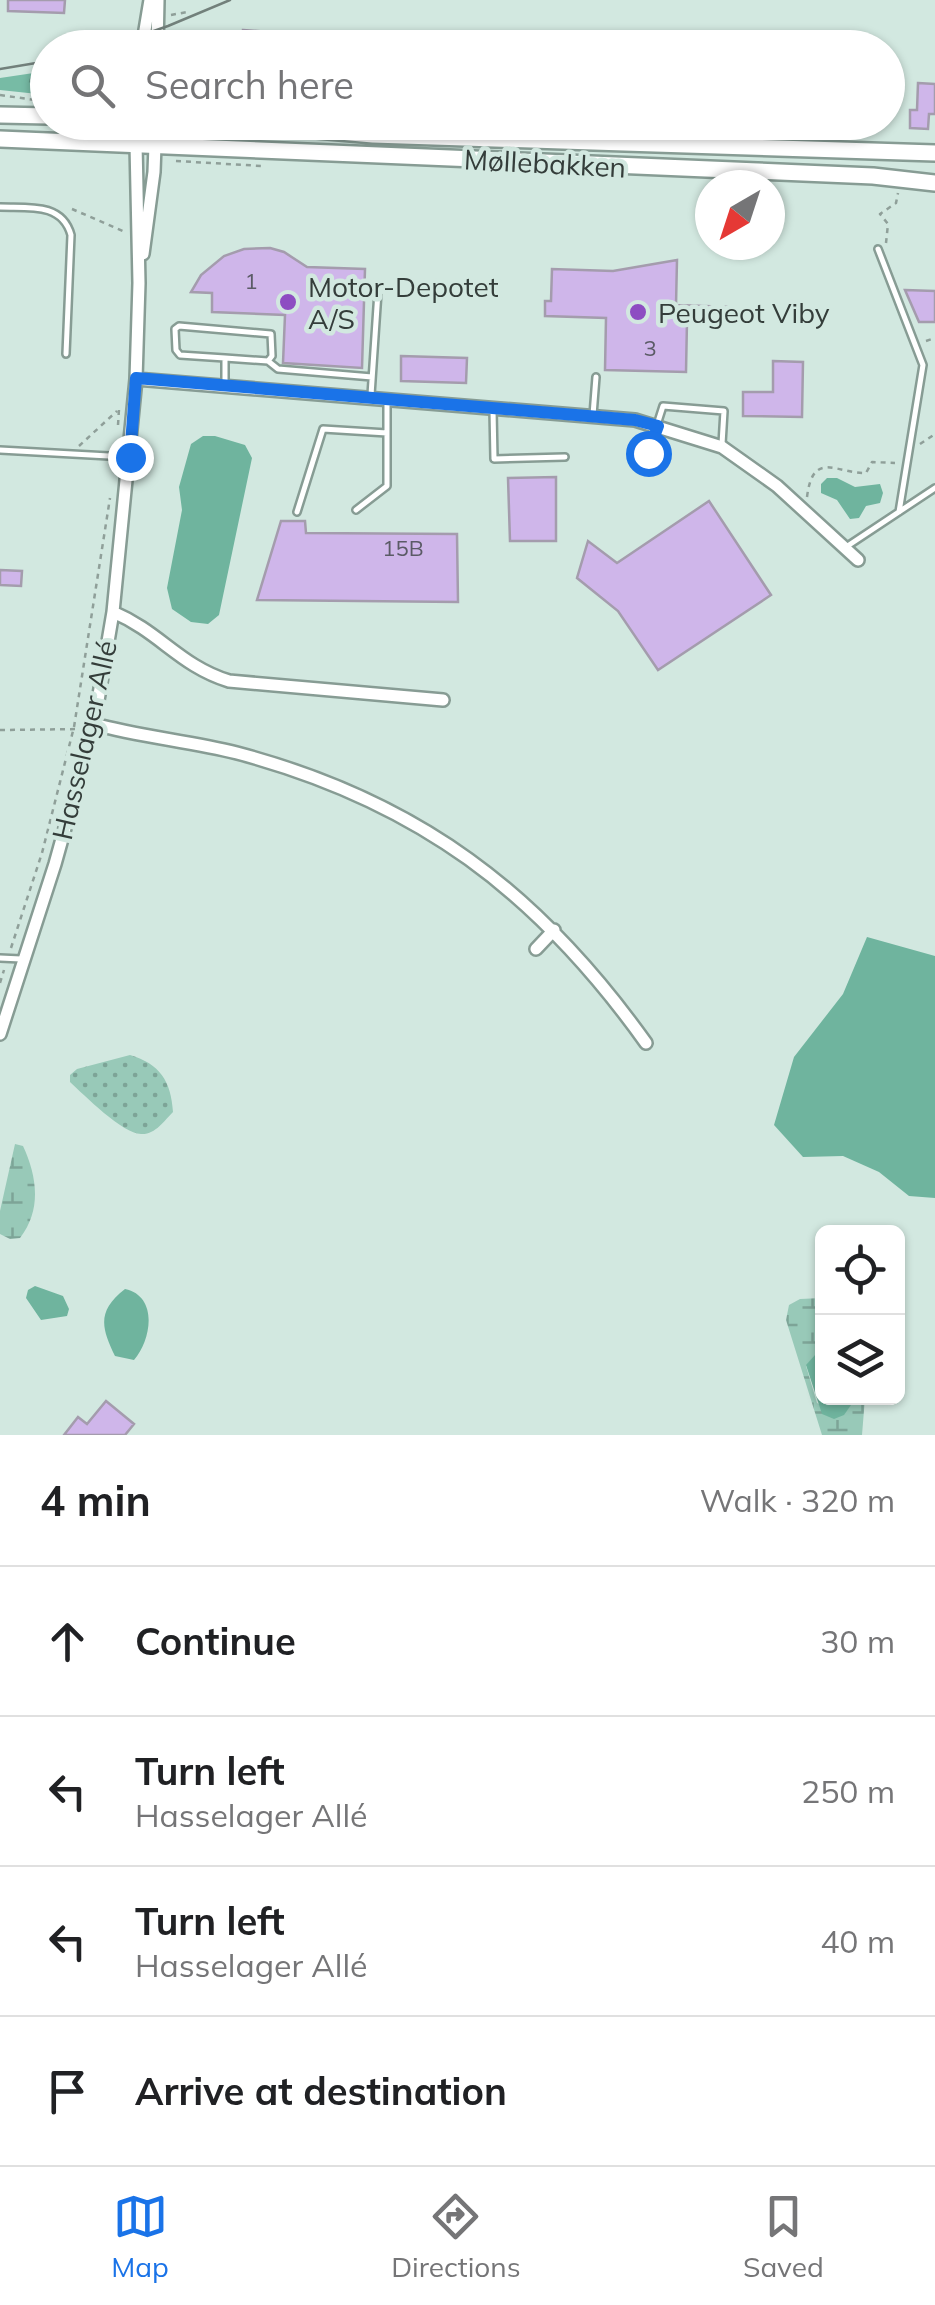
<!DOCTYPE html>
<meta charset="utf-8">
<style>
:root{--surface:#fff;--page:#f6f6f6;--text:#202124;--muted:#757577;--line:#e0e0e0;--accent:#1a73e8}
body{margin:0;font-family:Mulish,sans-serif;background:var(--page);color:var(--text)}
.controls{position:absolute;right:30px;bottom:30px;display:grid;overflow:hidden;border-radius:15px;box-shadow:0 2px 8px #0004}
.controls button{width:90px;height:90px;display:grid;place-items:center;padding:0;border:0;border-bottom:2px solid var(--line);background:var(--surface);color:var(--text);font:50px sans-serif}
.compass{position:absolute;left:695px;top:170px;width:90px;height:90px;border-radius:50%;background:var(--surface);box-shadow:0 2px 8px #0004;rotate:219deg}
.stop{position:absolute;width:30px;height:30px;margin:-22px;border:8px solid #1a73e8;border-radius:50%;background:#fff}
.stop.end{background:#1a73e8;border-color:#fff;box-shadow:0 2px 10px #0008}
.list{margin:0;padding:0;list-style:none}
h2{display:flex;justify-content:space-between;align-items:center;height:130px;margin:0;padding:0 40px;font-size:42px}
h2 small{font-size:32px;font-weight:400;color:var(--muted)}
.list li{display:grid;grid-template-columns:65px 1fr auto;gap:30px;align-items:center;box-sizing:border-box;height:150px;padding:0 40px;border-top:2px solid var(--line)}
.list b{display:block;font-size:38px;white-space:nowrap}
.list p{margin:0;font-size:32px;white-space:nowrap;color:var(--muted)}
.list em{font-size:32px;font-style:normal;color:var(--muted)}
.icon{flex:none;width:55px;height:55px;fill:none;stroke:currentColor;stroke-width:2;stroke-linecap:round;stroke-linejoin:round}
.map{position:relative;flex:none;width:935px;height:1435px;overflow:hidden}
.search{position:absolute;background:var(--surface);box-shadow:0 2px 8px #0004;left:30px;right:30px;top:30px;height:110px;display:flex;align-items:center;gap:25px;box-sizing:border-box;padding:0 35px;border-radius:55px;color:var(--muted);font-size:38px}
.sheet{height:730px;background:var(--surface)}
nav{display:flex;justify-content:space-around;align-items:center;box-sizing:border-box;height:140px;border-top:2px solid var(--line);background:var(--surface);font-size:28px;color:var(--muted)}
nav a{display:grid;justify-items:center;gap:5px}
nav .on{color:var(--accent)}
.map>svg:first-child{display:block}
.grass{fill:url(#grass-dots)}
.forest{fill:url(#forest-crowns)}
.wetland{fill:url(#wetland-marsh)}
.water{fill:#6fb49e}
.building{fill:#cfb6ea;stroke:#a49cad;stroke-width:2.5}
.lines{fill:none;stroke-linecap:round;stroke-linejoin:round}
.lane-casing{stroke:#879c94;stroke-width:10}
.street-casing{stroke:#879c94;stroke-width:16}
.secondary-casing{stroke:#879c94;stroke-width:20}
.path{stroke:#8f9f99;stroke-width:2.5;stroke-dasharray:5 5;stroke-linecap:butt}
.lane{stroke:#fff;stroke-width:5}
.street{stroke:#fff;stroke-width:11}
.secondary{stroke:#fff;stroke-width:15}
.tram{stroke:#72807b;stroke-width:2.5}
.route{stroke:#1a73e8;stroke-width:12}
.poi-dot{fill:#8d4dc2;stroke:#d2e8e0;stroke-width:4}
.labels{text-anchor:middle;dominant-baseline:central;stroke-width:9;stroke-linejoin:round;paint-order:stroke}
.number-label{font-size:22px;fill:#5b5b66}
.street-label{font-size:28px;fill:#343d3a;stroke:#d2e8e0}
.poi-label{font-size:28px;fill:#343d3a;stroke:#d2e8e0;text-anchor:start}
</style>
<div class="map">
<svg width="935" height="1435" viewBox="0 0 935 1435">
<defs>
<pattern id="grass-dots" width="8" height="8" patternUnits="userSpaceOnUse" patternTransform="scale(2.5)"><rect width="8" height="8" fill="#98c9b8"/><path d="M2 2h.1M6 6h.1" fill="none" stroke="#7da497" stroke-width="1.8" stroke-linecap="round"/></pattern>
<pattern id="forest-crowns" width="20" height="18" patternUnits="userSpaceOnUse" patternTransform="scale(2.5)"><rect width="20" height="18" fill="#77bba5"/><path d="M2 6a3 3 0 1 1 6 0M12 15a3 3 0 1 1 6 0" fill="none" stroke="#629987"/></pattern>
<pattern id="wetland-marsh" width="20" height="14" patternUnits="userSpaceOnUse" patternTransform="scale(2.5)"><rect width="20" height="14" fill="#98c9b8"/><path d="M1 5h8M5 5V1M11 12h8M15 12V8" fill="none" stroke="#7da497"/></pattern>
</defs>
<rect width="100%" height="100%" fill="#d2e8e0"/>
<path class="grass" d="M 130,1055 C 160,1064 171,1081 173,1112 C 164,1121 155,1135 141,1134 C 123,1134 84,1095 70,1082 L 70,1075 L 77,1069 Z"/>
<path class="forest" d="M 47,71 L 47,95 L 0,90 L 0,78 Z"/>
<path class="wetland" d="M 15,1144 L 23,1146 C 37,1176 42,1210 20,1238 L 10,1239 L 0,1234 L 0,1211 Z
M 822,1298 L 822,1347 L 806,1366 L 817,1403 L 843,1415 L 856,1398 L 865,1398 L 862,1435 L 822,1435 L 786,1320 L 789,1305 L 800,1299 Z"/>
<path class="water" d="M 203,436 L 215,436 L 245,445 L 252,458 L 219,615 L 208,624 L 191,622 L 172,609 L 167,588 L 182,510 L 179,487 L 191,444 Z
M 827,478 L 837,478 L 855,487 L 880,484 L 883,493 L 880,503 L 866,506 L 859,518 L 850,519 L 837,500 L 821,493 L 821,484 Z
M 867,937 L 935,956 L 935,1198 L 909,1196 L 879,1172 L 843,1156 L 803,1157 L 774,1125 L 794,1057 L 843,994 Z
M 35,1286 L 63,1296 L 69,1309 L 67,1316 L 41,1320 L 26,1298 L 28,1290 Z
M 125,1289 C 158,1296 152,1339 134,1360 L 115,1356 C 101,1327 97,1311 125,1289 Z
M 822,1347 L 822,1398 L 856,1398 L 844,1415 L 834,1419 L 822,1414 L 806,1365 Z"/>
<path class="building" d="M 8,0 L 65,0 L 64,13 L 8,11 Z
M 243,30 L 269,32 L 268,48 L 242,48 Z
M 918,83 L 935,84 L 935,114 L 929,114 L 928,129 L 910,128 L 910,110 L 917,110 Z
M 270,248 L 284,252 L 307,267 L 365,269 L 362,368 L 283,363 L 285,315 L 212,312 L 212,293 L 191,292 L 201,275 L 224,256 L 244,249 Z
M 677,260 L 676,305 L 731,307 L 731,322 L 687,321 L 686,372 L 605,370 L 606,318 L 545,316 L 545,301 L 551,301 L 552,269 L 613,271 Z
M 905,290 L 935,291 L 935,322 L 919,322 Z
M 401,356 L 467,358 L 466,383 L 401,381 Z
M 773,361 L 803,362 L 802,417 L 743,416 L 743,392 L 773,392 Z
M 556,477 L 556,541 L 510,541 L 508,478 Z
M 709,501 L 771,595 L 658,670 L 618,611 L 577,578 L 588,541 L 617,563 Z
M 281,521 L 305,521 L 306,533 L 457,534 L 458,602 L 257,600 Z
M 0,570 L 22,571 L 21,586 L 0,585 Z
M 106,1401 L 134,1424 L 125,1435 L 64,1435 L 78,1417 L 87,1424 Z"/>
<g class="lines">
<g class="lane-casing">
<path id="lane" d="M 0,207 C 27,208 62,202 71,235 L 66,354
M 878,249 L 923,365 L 899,512
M 268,361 L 278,369 L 372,377
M 225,383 L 225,358 L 180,355 L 176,350 L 175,329 L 179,326 L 271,334 L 272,356 L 268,361 L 225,358
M 371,395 L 378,292
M 493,410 L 494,459 L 565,457
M 593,415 L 596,377
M 0,450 L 127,457
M 648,453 L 663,406 L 724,411 L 722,444
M 356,510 L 387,486 L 387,433
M 297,512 L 323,429 L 387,433 L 387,403
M 846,547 L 935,488
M 0,958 L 21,959"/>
</g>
<g class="street-casing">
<path id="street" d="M 142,48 L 150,0
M 157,48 L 158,0
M 143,254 L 154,172 L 155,145
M 136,379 L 635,420 L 722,447 L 777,486 L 858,560
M 113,612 C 160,632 180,666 229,681 L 443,700
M 94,724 C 141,737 190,741 237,753 C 418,801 538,892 646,1043
M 536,949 L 554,930
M 0,1034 L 55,864 L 94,724 L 113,612 L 136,379 L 139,283 L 136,144"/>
</g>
<g class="secondary-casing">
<path id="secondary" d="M 0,115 L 48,116
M 225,122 L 373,135 L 935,153
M 0,139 L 873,176 L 935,183
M 136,144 L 138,122
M 155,145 L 155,122"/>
</g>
<path class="path" d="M 171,15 L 187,12
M 0,95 L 42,101
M 38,98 L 48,82
M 176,161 L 262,166
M 72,209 L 125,232
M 886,243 L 888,224 L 880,214 L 896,203 L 898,193
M 926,341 L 935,338
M 118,425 L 119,409
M 920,444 L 935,434
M 79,446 L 117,411
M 807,497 C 813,449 837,474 866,473 L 872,462 L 895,463
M 0,730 L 81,729
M 11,948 L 42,853 L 74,727 L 110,498
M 0,983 L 4,970"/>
<use href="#lane" class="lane"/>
<use href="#street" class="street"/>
<use href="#secondary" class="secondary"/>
<path class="tram" d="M 105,48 L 168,26 L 230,0
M 0,69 L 48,61"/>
</g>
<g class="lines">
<path class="route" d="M 130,457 L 136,378 L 635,420 L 658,426 L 648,453"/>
</g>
<g class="poi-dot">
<circle cx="288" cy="302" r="10"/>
<circle cx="638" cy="312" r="10"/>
</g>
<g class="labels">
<g class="number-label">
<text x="251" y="281">1</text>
<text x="650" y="348">3</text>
<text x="403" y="548">15B</text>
</g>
<g class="street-label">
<text transform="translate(545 163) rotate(3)">Møllebakken</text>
<text transform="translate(84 740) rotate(-77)">Hasselager Allé</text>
</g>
<g class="poi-label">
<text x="308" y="286">Motor-Depotet<tspan x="308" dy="32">A/S</tspan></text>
<text x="658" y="312">Peugeot Viby</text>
</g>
</g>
</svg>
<div class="controls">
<button><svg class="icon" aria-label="locate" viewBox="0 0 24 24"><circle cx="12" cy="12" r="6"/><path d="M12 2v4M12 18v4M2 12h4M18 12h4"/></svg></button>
<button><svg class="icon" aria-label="layers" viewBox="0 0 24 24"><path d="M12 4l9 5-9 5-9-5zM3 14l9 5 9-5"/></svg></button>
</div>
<svg class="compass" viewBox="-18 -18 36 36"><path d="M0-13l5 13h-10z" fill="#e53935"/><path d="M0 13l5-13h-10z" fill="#757577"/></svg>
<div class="stop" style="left:648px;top:453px"></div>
<div class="stop end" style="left:130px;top:457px"></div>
<div class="search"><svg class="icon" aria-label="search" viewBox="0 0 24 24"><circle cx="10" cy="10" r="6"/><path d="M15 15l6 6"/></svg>Search here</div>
</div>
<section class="sheet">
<h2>4 min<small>Walk · 320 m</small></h2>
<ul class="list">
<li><svg class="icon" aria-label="ahead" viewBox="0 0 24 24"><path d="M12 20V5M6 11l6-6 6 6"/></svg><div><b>Continue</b></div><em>30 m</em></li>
<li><svg class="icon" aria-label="left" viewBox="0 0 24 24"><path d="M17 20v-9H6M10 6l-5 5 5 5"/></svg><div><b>Turn left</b><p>Hasselager Allé</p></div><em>250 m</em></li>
<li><svg class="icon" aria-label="left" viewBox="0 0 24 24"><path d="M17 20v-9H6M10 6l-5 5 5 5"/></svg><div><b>Turn left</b><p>Hasselager Allé</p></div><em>40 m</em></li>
<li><svg class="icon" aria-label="arrive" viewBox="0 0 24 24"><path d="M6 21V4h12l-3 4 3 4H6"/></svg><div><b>Arrive at destination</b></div></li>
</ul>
</section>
<nav>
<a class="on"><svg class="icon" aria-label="map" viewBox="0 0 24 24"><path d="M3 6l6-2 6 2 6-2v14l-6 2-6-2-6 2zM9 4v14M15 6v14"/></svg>Map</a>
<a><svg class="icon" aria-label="directions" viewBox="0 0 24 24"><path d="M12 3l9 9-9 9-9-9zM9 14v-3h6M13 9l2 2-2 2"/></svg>Directions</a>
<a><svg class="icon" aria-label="saved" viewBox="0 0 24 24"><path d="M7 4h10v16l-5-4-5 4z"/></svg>Saved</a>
</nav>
